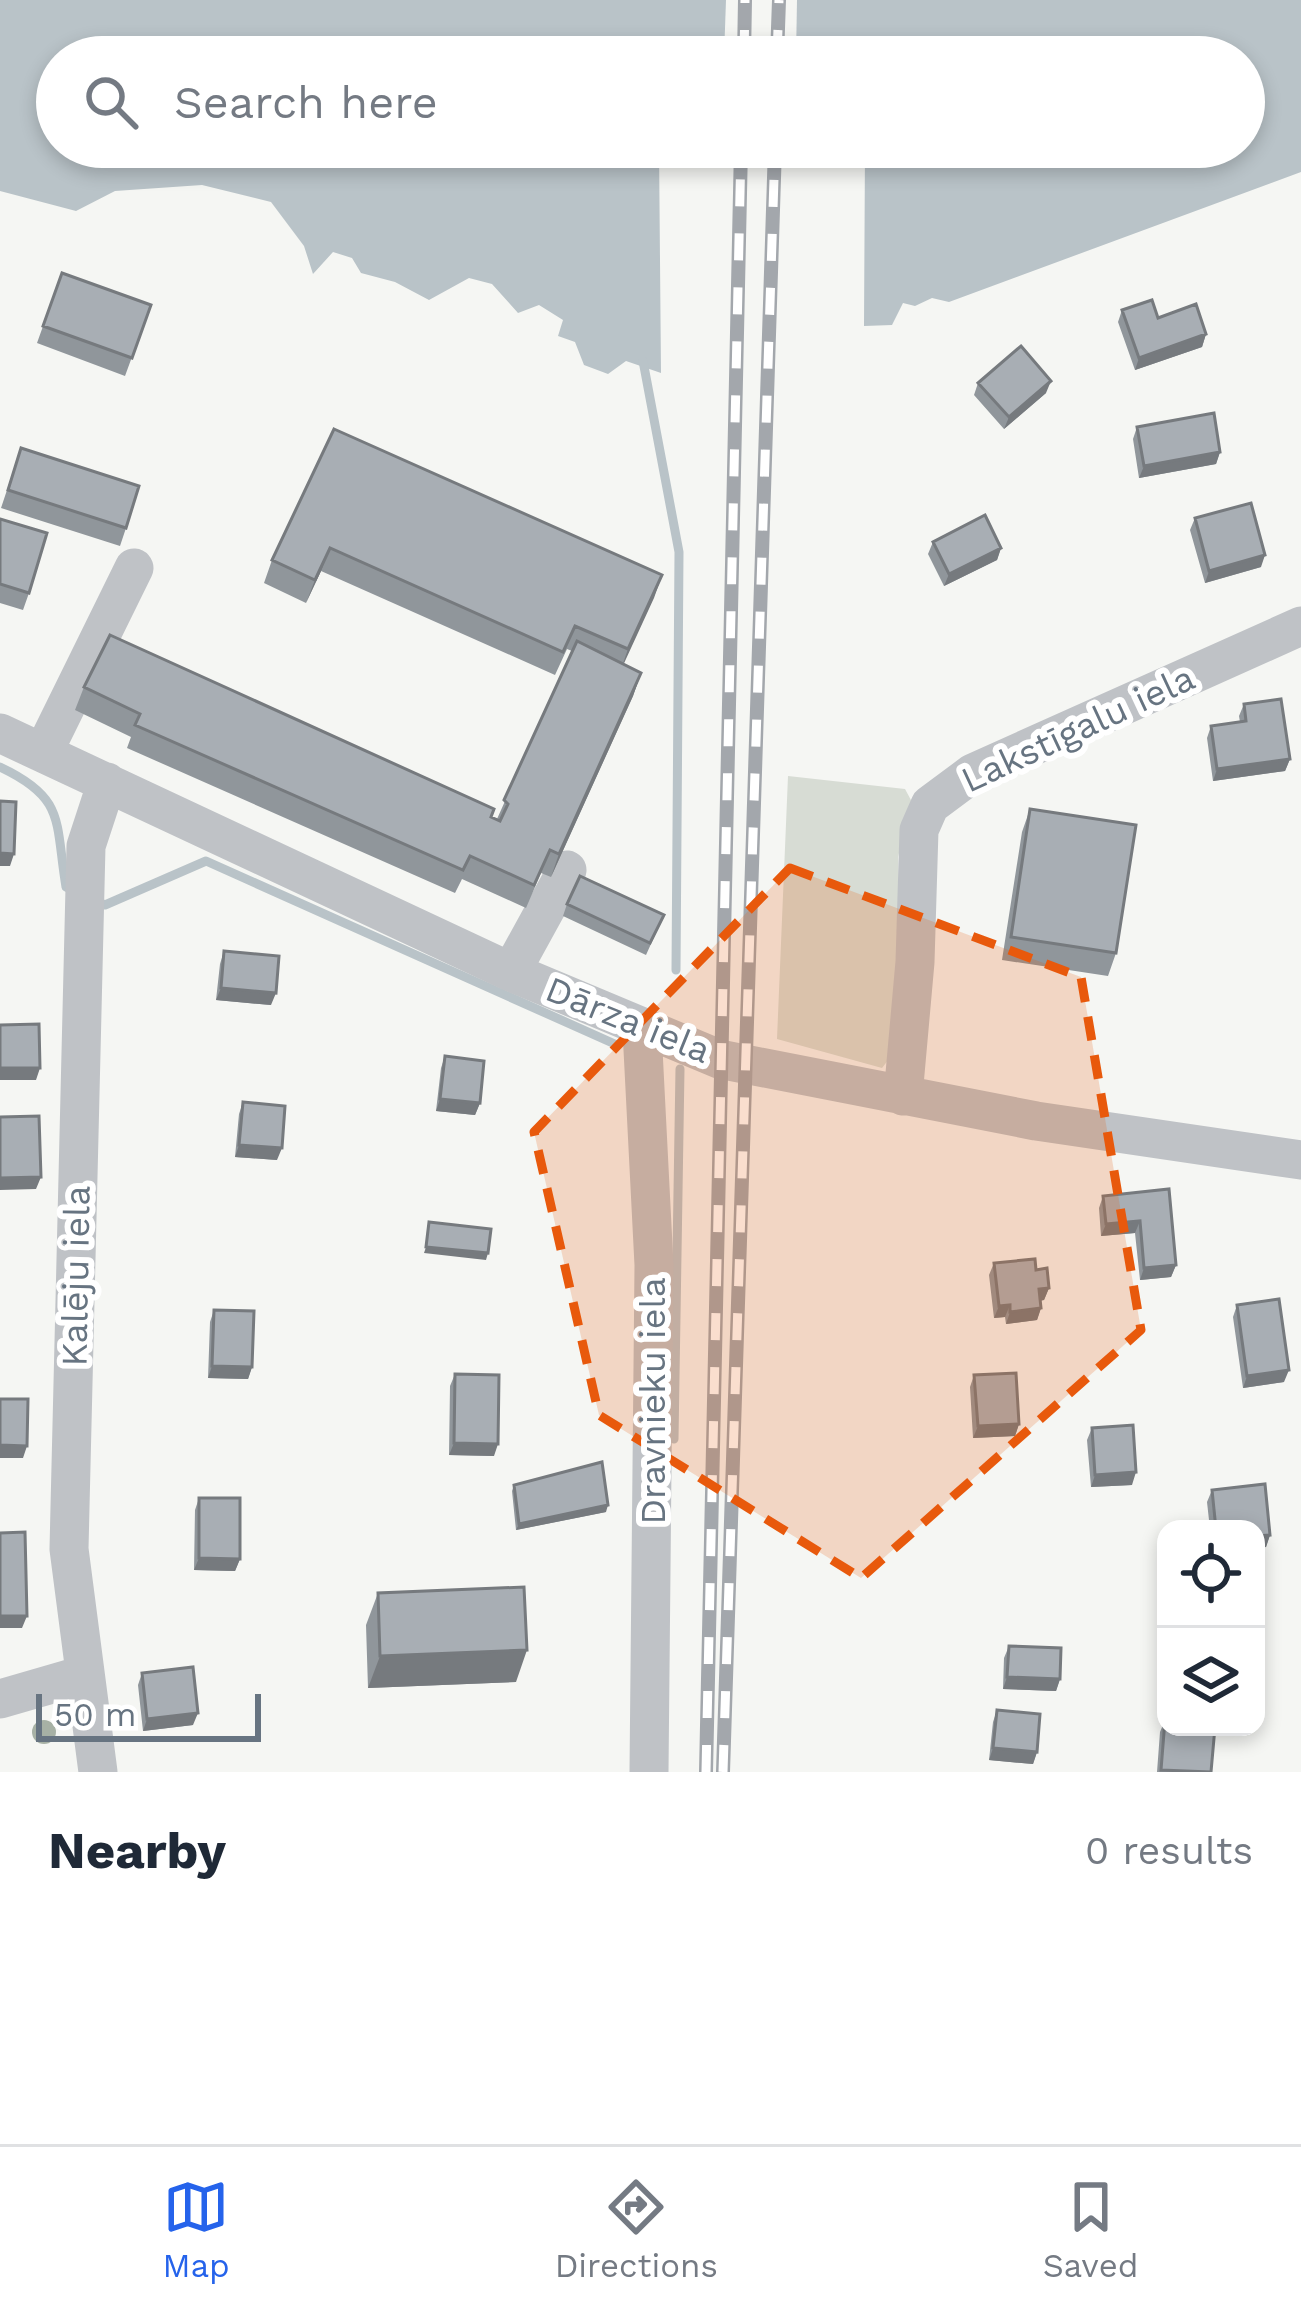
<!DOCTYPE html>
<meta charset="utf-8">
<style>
:root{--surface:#fff;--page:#f2f2f3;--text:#1f2937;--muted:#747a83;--line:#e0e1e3;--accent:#2563eb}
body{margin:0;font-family:"Work Sans",sans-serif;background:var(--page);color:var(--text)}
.controls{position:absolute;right:36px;bottom:36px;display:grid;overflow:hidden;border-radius:24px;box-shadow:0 6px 18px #0003}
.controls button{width:108px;height:108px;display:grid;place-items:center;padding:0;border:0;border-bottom:3px solid var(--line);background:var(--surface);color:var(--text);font:60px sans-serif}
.scale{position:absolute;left:36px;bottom:30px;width:225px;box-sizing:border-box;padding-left:12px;border:6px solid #677481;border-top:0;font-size:33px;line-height:42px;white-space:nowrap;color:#677481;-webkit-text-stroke:9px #fff;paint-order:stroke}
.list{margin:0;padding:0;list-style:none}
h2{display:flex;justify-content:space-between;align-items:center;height:156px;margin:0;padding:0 48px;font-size:51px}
h2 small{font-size:39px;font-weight:400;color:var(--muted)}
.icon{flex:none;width:66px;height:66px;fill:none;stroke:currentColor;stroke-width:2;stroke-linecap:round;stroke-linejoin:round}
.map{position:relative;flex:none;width:1301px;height:1772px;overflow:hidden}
.search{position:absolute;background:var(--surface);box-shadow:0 6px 18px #0003;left:36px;right:36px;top:36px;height:132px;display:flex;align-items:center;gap:30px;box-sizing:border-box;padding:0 42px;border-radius:66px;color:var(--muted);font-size:45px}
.sheet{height:372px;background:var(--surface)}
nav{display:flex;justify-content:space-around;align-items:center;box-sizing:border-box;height:168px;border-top:3px solid var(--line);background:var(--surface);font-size:33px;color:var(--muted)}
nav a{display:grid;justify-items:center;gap:6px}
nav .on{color:var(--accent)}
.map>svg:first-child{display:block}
.green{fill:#d7dcd4}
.water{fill:#b9c3c8}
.pier{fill:#f5f6f3}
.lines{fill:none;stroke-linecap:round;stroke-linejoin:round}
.stream{stroke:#b9c3c8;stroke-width:9}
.minor{stroke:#bfc2c6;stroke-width:39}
.rail-casing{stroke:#a3a7ac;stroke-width:14}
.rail{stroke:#fff;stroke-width:9;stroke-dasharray:27;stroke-linecap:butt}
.tree{fill:#a7b1a5}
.wall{fill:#90969b}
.shaded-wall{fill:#767a7e}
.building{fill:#a8aeb4;stroke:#767a7e;stroke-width:3}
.marked{fill:#e8590c;fill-opacity:0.2;stroke:#e8590c;stroke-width:9;stroke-dasharray:24 15;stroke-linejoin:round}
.labels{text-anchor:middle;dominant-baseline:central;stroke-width:12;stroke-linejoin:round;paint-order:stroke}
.street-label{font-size:36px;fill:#677481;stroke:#fff}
</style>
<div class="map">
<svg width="1301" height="1772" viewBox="0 0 1301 1772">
<rect width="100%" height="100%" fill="#f5f6f3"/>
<path class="green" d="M 788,776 L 905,789 L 918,813 L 906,825 L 898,857 L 900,931 L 889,1059 L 882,1068 L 777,1039 Z"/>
<path class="water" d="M 0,0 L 1301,0 L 1301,172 L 949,302 L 932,298 L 915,306 L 903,303 L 892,325 L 864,326 L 865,147 L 1244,147 L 1244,57 L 57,57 L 57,147 L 659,147 L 661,373 L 626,361 L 608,374 L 584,365 L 575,342 L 558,336 L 563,320 L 539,305 L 518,313 L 492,284 L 469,278 L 429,300 L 395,282 L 361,273 L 352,258 L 333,252 L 313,274 L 304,246 L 271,202 L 202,185 L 115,191 L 76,211 L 0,191 Z"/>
<path class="pier" d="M 726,0 L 797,0 L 796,57 L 724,57 Z"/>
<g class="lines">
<path class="stream" d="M 643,361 L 679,552 L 676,970
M 0,767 C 66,798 55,821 66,887 L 72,890
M 93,900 L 105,905 L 206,861 L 617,1045
M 674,1439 L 680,1069"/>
<path class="minor" d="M 0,733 L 511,972 L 719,1059 L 1036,1121 L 1301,1160
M 43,753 L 134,568
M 511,972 L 567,870
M 642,1030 L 654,1265 L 649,1772
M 903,1096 L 915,962 L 919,830 L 930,805 L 973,773 L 1301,626
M 0,1699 L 83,1675
M 98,1772 L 69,1549 L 86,846 L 107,782"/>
<g class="rail-casing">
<path id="rail" d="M 744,57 L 745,0
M 777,57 L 779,0
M 706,1772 L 741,147
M 723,1772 L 775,147"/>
</g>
<use href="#rail" class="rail"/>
</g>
<circle class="tree" cx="44" cy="1732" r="12"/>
<path class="wall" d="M 62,273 L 151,305 L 125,376 L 37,343 Z
M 1122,310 L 1158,318 L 1206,334 L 1202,347 L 1135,370 L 1118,322 Z
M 978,383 L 1046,393 L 1004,429 L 974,395 Z
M 1137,427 L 1220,452 L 1216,464 L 1139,478 L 1133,439 Z
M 334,429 L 662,575 L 623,664 L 641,673 L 633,696 L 551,877 L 541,873 L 526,908 L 462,879 L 455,893 L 127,748 L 131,737 L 75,710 L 84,687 L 497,819 L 572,651 L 567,649 L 555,675 L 321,571 L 306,603 L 264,583 L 272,560 Z
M 21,448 L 126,528 L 120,546 L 1,508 Z
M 1195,518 L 1261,567 L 1205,583 L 1190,530 Z
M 0,519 L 29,593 L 23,610 L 0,603 Z
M 933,542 L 1001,548 L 997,560 L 944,586 L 928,554 Z
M 1244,704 L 1290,759 L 1285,771 L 1213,781 L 1207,738 L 1211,726 L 1240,722 L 1239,716 Z
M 1030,809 L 1116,953 L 1108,976 L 1002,960 L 1022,832 Z
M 567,904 L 664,915 L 646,955 L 563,916 Z
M 224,951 L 271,1005 L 216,1000 L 220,964 Z
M 445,1056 L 480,1103 L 475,1115 L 436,1111 L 441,1068 Z
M 243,1102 L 277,1160 L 235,1157 L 239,1114 Z
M 1169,1189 L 1176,1265 L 1171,1277 L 1140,1280 L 1135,1233 L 1101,1236 L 1099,1208 L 1103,1196 Z
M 994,1263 L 1036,1270 L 1049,1288 L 1044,1300 L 1040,1301 L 1041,1308 L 1037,1320 L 1006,1324 L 1005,1317 L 994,1318 L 989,1275 Z
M 1237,1305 L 1284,1382 L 1243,1388 L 1233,1317 Z
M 214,1310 L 252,1367 L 248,1379 L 208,1378 L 210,1322 Z
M 455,1374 L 494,1456 L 449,1455 L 450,1386 Z
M 974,1375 L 1019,1424 L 1015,1436 L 973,1438 L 970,1387 Z
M 1092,1428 L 1132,1485 L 1091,1487 L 1087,1440 Z
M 1265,1484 L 1270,1535 L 1266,1547 L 1256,1548 L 1256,1529 L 1210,1529 L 1207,1502 L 1212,1490 Z
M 514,1485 L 606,1512 L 516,1530 L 512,1491 Z
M 199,1498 L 240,1559 L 235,1571 L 194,1570 L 195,1510 Z
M 378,1593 L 516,1682 L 368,1688 L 366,1625 Z
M 1009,1646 L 1060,1679 L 1056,1691 L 1003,1689 L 1004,1658 Z
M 142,1673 L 193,1725 L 143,1731 L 138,1685 Z
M 997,1710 L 1037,1752 L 1033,1764 L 989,1760 L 993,1722 Z
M 1165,1720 L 1211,1772 L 1157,1772 L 1160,1732 Z"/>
<path class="shaded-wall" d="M 1206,334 L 1202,347 L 1135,370 L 1139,358 Z
M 1051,381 L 1046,393 L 1004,429 L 1009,417 Z
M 1220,452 L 1216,464 L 1139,478 L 1144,466 Z
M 330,548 L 321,571 L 306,603 L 315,580 Z
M 1001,548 L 997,560 L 944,586 L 949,574 Z
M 1265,555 L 1261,567 L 1205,583 L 1209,571 Z
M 662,575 L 654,598 L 620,672 L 628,649 Z
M 641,673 L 633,696 L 551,877 L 559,854 Z
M 1290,759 L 1285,771 L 1213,781 L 1217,769 Z
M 0,853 L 14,854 L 10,866 L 0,866 Z
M 221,988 L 276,993 L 271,1005 L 216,1000 Z
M 0,1068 L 40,1068 L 36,1080 L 0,1080 Z
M 440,1099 L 480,1103 L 475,1115 L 436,1111 Z
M 239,1145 L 282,1148 L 277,1160 L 235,1157 Z
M 41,1177 L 36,1189 L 0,1190 L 0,1178 Z
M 1140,1221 L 1135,1233 L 1101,1236 L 1106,1224 Z
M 426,1247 L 488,1253 L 486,1260 L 424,1253 Z
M 1176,1265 L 1171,1277 L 1140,1280 L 1144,1268 Z
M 1049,1288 L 1044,1300 L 1035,1301 L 1039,1289 Z
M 1010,1305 L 1005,1317 L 994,1318 L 999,1306 Z
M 1041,1308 L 1037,1320 L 1006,1324 L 1010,1312 Z
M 212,1366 L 252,1367 L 248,1379 L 208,1378 Z
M 1289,1370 L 1284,1382 L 1243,1388 L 1247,1376 Z
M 1019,1424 L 1015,1436 L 973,1438 L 978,1426 Z
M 454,1443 L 498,1444 L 494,1456 L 449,1455 Z
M 0,1445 L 27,1446 L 23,1458 L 0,1458 Z
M 1136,1472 L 1132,1485 L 1091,1487 L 1095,1475 Z
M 608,1505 L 606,1512 L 516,1530 L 519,1524 Z
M 1270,1535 L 1266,1547 L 1256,1548 L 1256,1536 Z
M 199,1558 L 240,1559 L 235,1571 L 194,1570 Z
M 0,1616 L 27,1616 L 22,1628 L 0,1628 Z
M 527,1650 L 516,1682 L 368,1688 L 380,1656 Z
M 1007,1677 L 1060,1679 L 1056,1691 L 1003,1689 Z
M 198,1713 L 193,1725 L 143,1731 L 147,1719 Z
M 993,1748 L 1037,1752 L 1033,1764 L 989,1760 Z"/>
<path class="building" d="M 62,273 L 151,305 L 132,358 L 43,326 Z
M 1152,300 L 1158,318 L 1196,304 L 1206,334 L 1139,358 L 1122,310 Z
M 1021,346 L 1051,381 L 1009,417 L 978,383 Z
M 1214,413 L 1220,452 L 1144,466 L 1137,427 Z
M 334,429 L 662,575 L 628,649 L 575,626 L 563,652 L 330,548 L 315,580 L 272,560 Z
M 21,448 L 139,486 L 126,528 L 8,490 Z
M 1251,503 L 1265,555 L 1209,571 L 1195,518 Z
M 985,515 L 1001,548 L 949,574 L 933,542 Z
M 0,519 L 47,533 L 29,593 L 0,584 Z
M 110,635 L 494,809 L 491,817 L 500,821 L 508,804 L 504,800 L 577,641 L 641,673 L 559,854 L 550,850 L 534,885 L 470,856 L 463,870 L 135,725 L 140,714 L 84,687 Z
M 1281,699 L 1290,759 L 1217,769 L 1211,726 L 1246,721 L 1244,704 Z
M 0,801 L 16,802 L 14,854 L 0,853 Z
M 1030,809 L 1136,825 L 1116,953 L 1011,937 Z
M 580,876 L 664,915 L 650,943 L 567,904 Z
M 224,951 L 279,956 L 276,993 L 221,988 Z
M 39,1024 L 40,1068 L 0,1068 L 0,1025 Z
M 445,1056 L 484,1061 L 480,1103 L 440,1099 Z
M 243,1102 L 285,1106 L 282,1148 L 239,1145 Z
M 39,1116 L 41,1177 L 0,1178 L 0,1117 Z
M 1169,1189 L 1176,1265 L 1144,1268 L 1140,1221 L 1106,1224 L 1103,1196 Z
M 429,1222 L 491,1229 L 488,1253 L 426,1247 Z
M 1035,1259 L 1036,1270 L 1047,1268 L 1049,1288 L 1039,1289 L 1041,1308 L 1010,1312 L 1010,1305 L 999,1306 L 994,1263 Z
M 1279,1299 L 1289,1370 L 1247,1376 L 1237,1305 Z
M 214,1310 L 254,1311 L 252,1367 L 212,1366 Z
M 1016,1373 L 1019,1424 L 978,1426 L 974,1375 Z
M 455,1374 L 499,1375 L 498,1444 L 454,1443 Z
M 0,1399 L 28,1399 L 27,1446 L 0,1445 Z
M 1133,1425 L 1136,1472 L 1095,1475 L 1092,1428 Z
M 602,1462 L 608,1505 L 519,1524 L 514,1485 Z
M 1265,1484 L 1270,1535 L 1256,1536 L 1256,1529 L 1216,1529 L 1212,1490 Z
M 199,1498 L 240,1498 L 240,1559 L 199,1558 Z
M 25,1532 L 27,1616 L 0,1616 L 0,1533 Z
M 524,1587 L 527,1650 L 380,1656 L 378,1593 Z
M 1009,1646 L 1061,1648 L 1060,1679 L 1007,1677 Z
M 193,1667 L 198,1713 L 147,1719 L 142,1673 Z
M 997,1710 L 1040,1714 L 1037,1752 L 993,1748 Z
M 1165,1720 L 1166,1727 L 1215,1727 L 1211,1772 L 1161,1770 Z"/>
<path class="marked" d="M 790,868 L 1081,977 L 1141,1330 L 861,1578 L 599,1415 L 534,1132 Z"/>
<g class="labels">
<g class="street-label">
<text transform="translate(1078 729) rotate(-25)">Lakstīgalu iela</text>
<text transform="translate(628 1020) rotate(22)">Dārza iela</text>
<text transform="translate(76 1276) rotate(-89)">Kalēju iela</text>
<text transform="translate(653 1401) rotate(-90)">Dravnieku iela</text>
</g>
</g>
</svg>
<div class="controls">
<button><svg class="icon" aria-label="locate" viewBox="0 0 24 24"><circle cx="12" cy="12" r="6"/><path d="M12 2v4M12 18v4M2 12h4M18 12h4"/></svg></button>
<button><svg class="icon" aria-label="layers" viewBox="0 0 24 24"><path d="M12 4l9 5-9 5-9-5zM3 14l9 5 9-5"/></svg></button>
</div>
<div class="scale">50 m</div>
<div class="search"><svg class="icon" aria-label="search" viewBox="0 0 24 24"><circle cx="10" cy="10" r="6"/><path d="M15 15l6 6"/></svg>Search here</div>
</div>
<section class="sheet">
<h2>Nearby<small>0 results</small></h2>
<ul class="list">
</ul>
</section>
<nav>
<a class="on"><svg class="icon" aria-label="map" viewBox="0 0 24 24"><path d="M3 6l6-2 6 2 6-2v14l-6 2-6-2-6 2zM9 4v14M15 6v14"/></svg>Map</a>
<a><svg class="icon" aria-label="directions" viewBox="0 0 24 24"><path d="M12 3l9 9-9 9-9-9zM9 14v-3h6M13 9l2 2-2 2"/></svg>Directions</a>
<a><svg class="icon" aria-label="saved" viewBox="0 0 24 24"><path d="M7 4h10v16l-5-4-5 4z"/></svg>Saved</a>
</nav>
